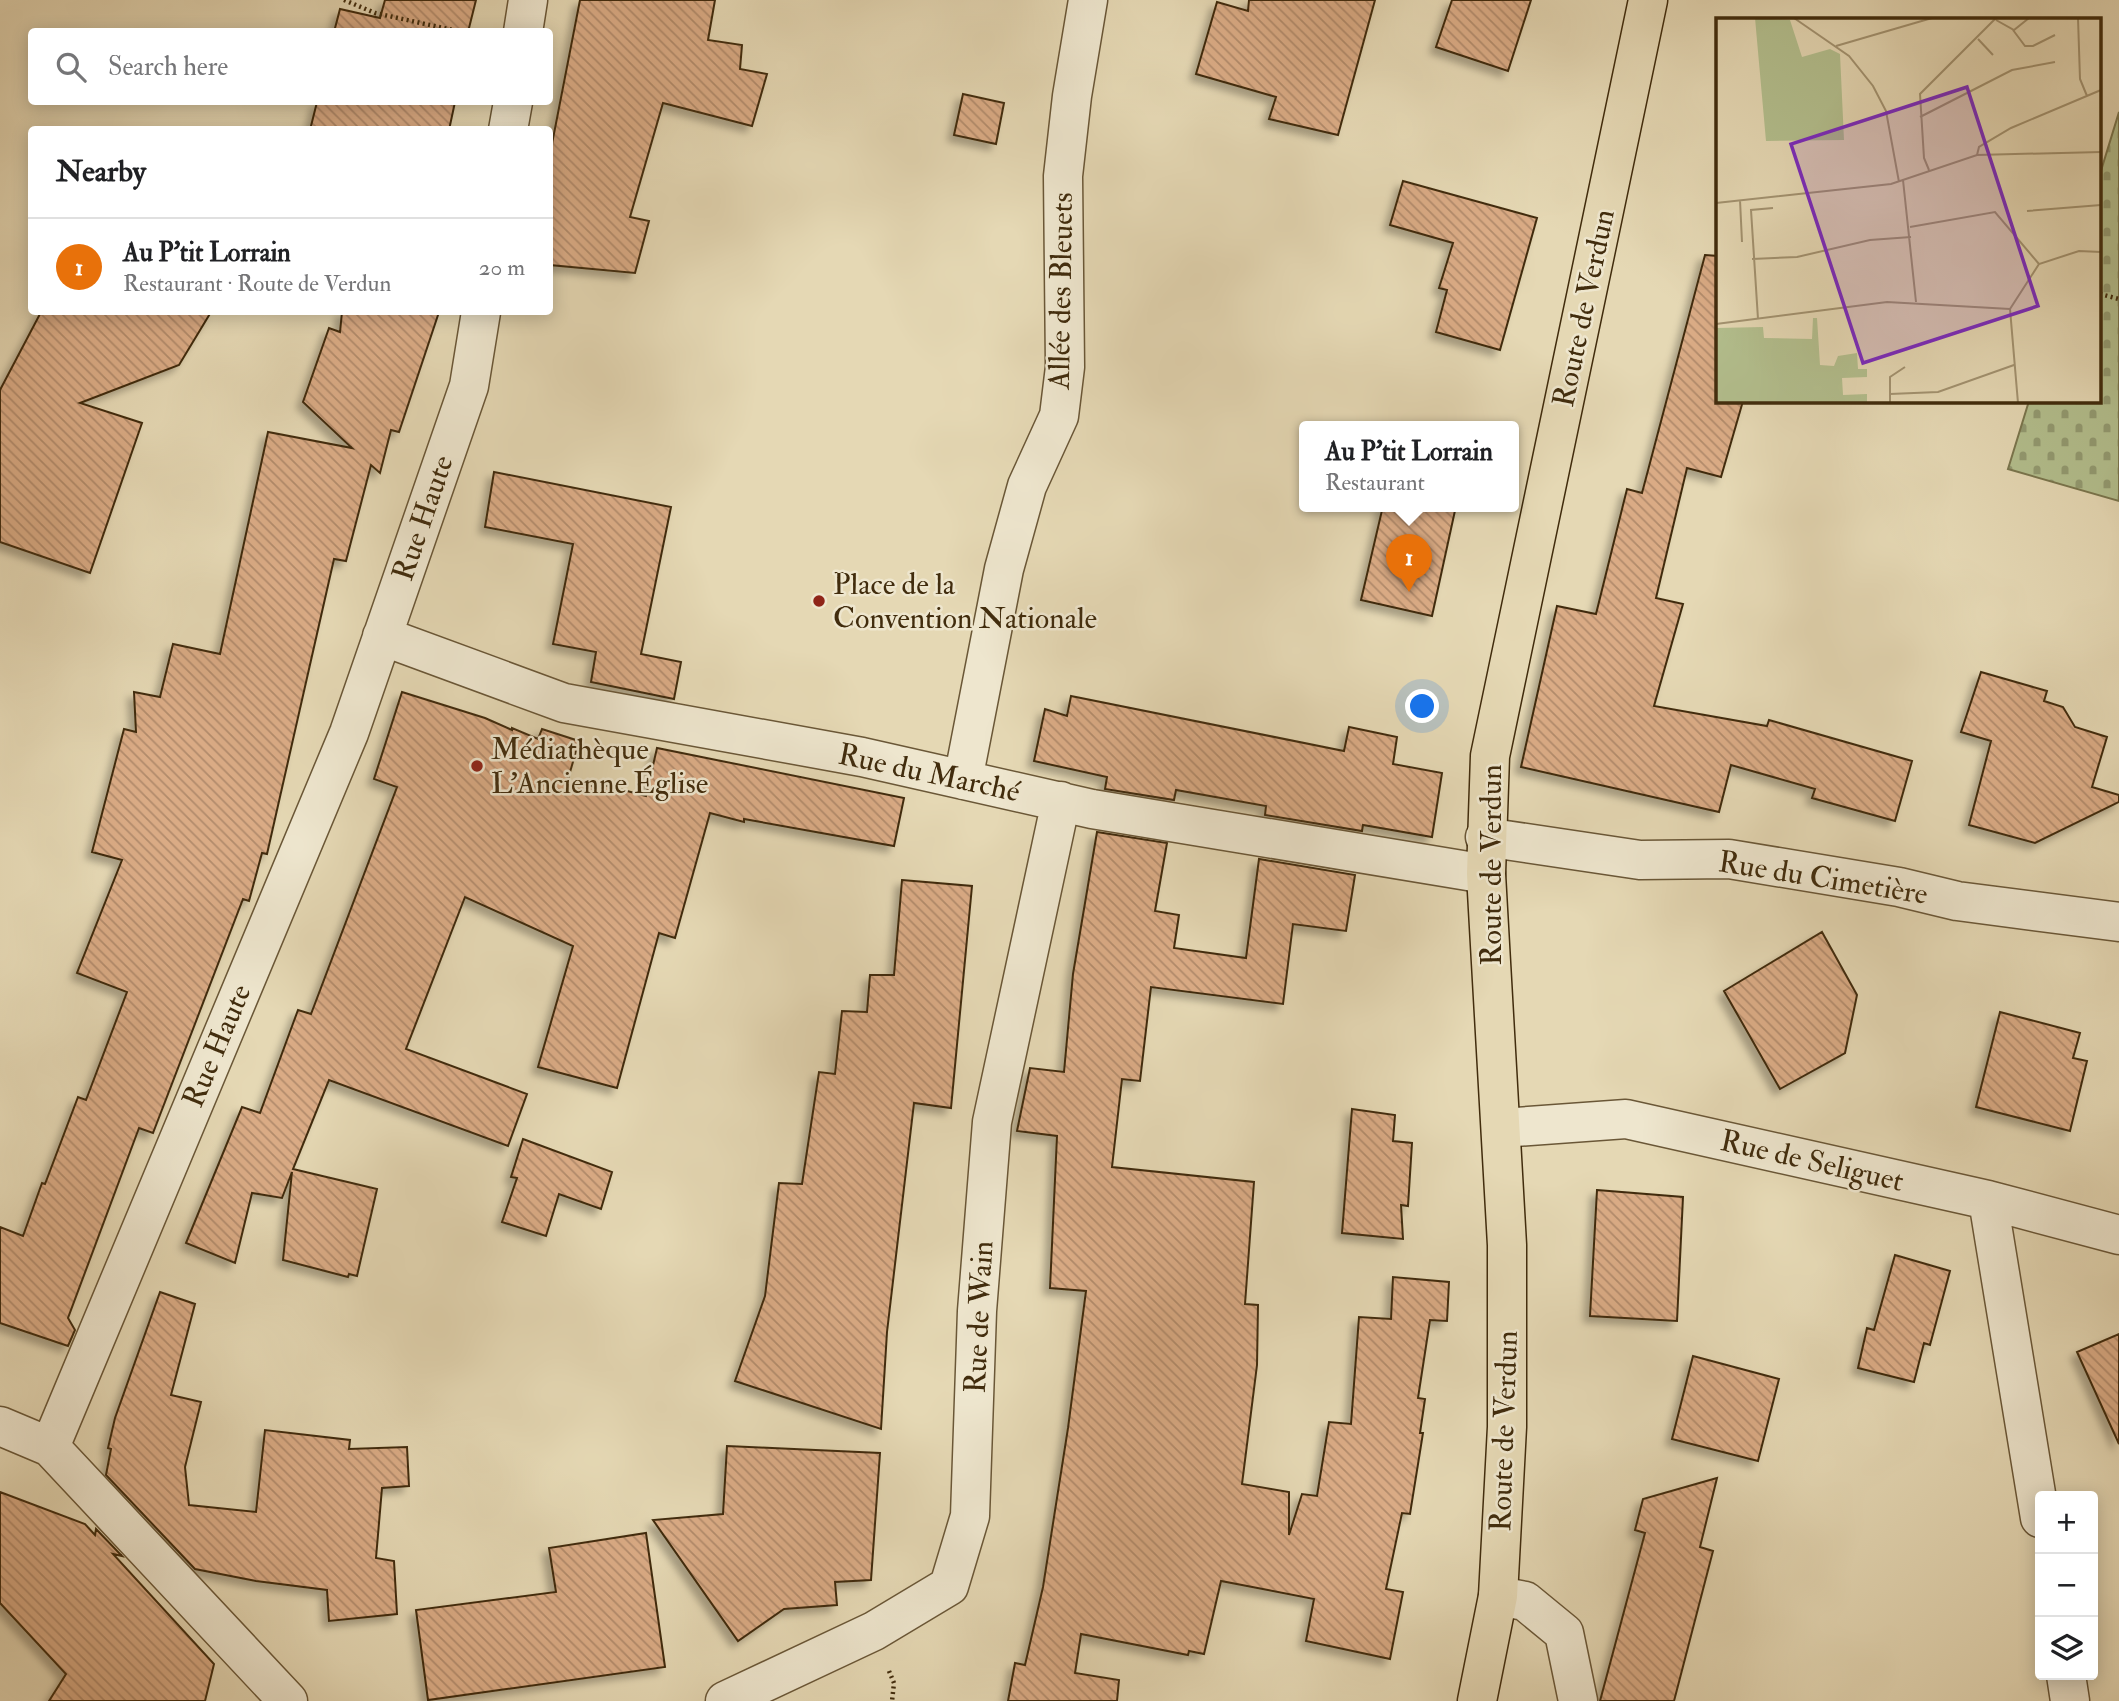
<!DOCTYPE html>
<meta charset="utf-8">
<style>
:root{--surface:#fff;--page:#f6f6f6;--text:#202124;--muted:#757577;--line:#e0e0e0;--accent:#0b8043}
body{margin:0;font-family:"IM FELL Double Pica",serif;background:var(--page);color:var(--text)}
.controls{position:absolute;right:21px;bottom:21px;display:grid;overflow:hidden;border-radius:7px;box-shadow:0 4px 18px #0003}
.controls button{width:63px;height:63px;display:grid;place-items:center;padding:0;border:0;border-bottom:2px solid var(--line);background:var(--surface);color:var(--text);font:35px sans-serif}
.you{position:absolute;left:1423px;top:707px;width:24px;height:24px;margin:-18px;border:5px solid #fff;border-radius:50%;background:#1a73e8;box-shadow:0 0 0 10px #1a73e833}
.badge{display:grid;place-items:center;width:46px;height:46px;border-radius:50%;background:var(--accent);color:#fff;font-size:23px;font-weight:700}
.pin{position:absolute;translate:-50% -58px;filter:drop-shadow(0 2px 4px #0008)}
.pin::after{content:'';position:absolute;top:37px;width:24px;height:21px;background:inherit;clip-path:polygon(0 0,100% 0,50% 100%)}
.popup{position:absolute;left:1299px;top:421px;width:220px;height:91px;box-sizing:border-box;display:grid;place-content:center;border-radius:7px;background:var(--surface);filter:drop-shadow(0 2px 5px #0005);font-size:23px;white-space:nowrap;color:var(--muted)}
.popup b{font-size:26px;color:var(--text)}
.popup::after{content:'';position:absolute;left:50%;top:100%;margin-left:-14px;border:14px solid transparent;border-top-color:var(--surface)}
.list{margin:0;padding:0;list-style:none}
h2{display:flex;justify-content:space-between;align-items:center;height:91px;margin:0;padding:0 28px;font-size:30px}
h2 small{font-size:23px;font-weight:400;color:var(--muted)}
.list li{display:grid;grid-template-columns:46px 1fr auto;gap:21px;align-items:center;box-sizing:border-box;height:98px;padding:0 28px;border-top:2px solid var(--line)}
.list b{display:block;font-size:26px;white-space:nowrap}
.list p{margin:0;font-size:23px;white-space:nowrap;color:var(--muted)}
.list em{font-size:23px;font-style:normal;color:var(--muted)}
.icon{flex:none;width:38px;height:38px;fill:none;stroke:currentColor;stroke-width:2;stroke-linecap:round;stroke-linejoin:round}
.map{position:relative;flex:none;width:2119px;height:1701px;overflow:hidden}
.search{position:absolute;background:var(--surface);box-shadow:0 4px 18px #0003;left:28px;top:28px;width:525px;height:77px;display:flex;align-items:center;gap:18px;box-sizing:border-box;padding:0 24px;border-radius:7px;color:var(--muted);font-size:26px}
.panel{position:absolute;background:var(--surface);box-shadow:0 4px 18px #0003;left:28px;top:126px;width:525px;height:189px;border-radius:7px}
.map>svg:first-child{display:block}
.cemetery{fill:url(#cemetery-stones);stroke:#7a764e;stroke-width:2}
.building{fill:url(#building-back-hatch);stroke:#412c0d;stroke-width:2;filter:url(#shadow)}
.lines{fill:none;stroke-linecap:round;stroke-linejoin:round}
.minor-casing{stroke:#6a5737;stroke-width:41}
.major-casing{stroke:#412c0d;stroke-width:41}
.path{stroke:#412c0d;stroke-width:4.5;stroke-dasharray:2 3.5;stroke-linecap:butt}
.minor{stroke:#eee6ce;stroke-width:38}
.major{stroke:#e5d8b4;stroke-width:38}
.poi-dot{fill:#8f2418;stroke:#eee6ce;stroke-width:2.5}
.labels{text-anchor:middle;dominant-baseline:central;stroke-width:5;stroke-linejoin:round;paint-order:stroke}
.street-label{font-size:30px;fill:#412c0d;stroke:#eee6ce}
.poi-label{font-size:30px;fill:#412c0d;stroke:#eee6ce;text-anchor:start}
.inset-road{fill:none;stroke:#a39371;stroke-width:2}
.view{fill:#7b2cbf;fill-opacity:0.15;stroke:#7b2cbf;stroke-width:3.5}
.inset-edge{fill:none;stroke:#412c0d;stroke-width:3.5}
</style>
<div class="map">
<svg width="2119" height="1701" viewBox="0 0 2119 1701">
<defs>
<pattern id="cemetery-stones" width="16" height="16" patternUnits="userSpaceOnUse" patternTransform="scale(1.75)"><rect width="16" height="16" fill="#b3bf8e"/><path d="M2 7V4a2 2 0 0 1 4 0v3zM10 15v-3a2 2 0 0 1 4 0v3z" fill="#939b72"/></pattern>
<pattern id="building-back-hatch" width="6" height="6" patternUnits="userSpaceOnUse" patternTransform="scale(1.75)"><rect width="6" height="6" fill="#daab85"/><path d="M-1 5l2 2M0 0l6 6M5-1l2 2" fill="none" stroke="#b28b6b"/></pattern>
<filter id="shadow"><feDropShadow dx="-6" dy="6" stdDeviation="3.5" flood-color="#0004"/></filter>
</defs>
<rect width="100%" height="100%" fill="#e5d8b4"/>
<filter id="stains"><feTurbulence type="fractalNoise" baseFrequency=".00286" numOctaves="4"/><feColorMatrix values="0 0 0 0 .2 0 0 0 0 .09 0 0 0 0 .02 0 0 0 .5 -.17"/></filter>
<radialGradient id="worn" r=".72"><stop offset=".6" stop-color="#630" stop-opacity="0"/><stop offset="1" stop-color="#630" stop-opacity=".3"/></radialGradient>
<path class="cemetery" d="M 2119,112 L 2119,501 L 2008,469 L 2029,401 L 2100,401 L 2100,174 Z"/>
<path class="building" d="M 385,0 L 476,0 L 468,32 L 334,32 L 340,9 L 380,18 Z
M 580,0 L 715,0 L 708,40 L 742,45 L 740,69 L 767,74 L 752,126 L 663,103 L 630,217 L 649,221 L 635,273 L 550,265 L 550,154 Z
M 1249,0 L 1375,0 L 1338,135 L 1269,119 L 1276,97 L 1196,74 L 1217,2 L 1248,11 Z
M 1452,0 L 1531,0 L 1508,71 L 1436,47 Z
M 963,94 L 1004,103 L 996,144 L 954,135 Z
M 317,102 L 455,102 L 449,130 L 310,130 Z
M 1403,181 L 1537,218 L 1500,350 L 1436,332 L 1447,290 L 1439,288 L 1453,243 L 1390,225 Z
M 1705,255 L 1718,256 L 1718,401 L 1743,401 L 1721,477 L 1687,468 L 1656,598 L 1683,604 L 1654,706 L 1767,726 L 1769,720 L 1912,761 L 1895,821 L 1812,798 L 1815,789 L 1731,765 L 1719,812 L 1521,767 L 1557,606 L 1596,614 L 1627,489 L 1642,493 Z
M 41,312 L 211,312 L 179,365 L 80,403 L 142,423 L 90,573 L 0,542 L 0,390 Z
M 342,312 L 439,312 L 399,432 L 391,430 L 380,473 L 371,465 L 346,561 L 334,559 L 267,854 L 262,853 L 249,901 L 243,899 L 153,1133 L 139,1128 L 68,1318 L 75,1330 L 68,1346 L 0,1323 L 0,1227 L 23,1236 L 42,1183 L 45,1184 L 78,1097 L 86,1100 L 127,992 L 77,973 L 122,860 L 92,852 L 124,729 L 136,732 L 134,692 L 160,697 L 173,644 L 220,654 L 268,432 L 352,448 L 303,402 L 329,328 L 340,332 Z
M 494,472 L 671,507 L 641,654 L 681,662 L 674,699 L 591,682 L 596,652 L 553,644 L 573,544 L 485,527 Z
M 1383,506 L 1456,506 L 1432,616 L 1361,600 Z
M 1981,672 L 2047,691 L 2044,701 L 2063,707 L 2075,727 L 2107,737 L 2092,787 L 2119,795 L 2119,802 L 2035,843 L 1969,825 L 1991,741 L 1961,732 Z
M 402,692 L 485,718 L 512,730 L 512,728 L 538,739 L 542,729 L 579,741 L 566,786 L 608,786 L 646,796 L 657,748 L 904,798 L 894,846 L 744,819 L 744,822 L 710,813 L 675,938 L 659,933 L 617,1088 L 538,1067 L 573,946 L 465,897 L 406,1049 L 527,1094 L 508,1146 L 329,1080 L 293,1169 L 377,1189 L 357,1276 L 349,1274 L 348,1277 L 283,1260 L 292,1172 L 282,1198 L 252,1193 L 235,1263 L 186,1243 L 242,1107 L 260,1113 L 298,1010 L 311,1014 L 397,787 L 374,779 Z
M 1071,696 L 1344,751 L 1349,727 L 1397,737 L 1393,764 L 1442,773 L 1432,837 L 1363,825 L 1362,831 L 1265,815 L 1266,806 L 1176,790 L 1174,800 L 1105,789 L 1107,777 L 1034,761 L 1045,709 L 1067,716 Z
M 1097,832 L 1167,843 L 1155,911 L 1179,915 L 1174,948 L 1246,958 L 1259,859 L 1355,875 L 1346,931 L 1293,924 L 1283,1004 L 1151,987 L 1140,1081 L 1122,1079 L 1112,1167 L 1254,1182 L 1245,1304 L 1258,1305 L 1257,1365 L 1242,1484 L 1289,1492 L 1289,1535 L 1302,1494 L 1317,1496 L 1329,1422 L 1351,1424 L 1359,1317 L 1391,1319 L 1393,1277 L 1449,1282 L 1447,1321 L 1430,1320 L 1418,1398 L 1425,1399 L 1420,1433 L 1423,1433 L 1410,1514 L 1402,1513 L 1386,1589 L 1403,1592 L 1390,1659 L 1306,1641 L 1314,1599 L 1221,1581 L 1204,1654 L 1189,1651 L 1188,1655 L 1081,1634 L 1075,1673 L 1119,1680 L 1117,1701 L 1008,1701 L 1015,1663 L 1025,1665 L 1043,1587 L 1068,1428 L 1086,1291 L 1050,1288 L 1057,1136 L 1017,1131 L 1030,1068 L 1064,1072 L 1073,974 Z
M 902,880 L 972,886 L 951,1108 L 914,1103 L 887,1332 L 881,1429 L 735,1381 L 765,1296 L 779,1183 L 802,1184 L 819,1072 L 835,1074 L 842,1011 L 867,1012 L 870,975 L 894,975 Z
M 1822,932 L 1857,995 L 1845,1053 L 1780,1089 L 1724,991 Z
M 2000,1012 L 2080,1033 L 2073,1058 L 2087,1061 L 2070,1131 L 1976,1107 Z
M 1352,1109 L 1395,1115 L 1393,1141 L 1412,1143 L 1408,1206 L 1401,1205 L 1403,1239 L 1342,1233 Z
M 523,1139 L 612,1172 L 601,1209 L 559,1194 L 546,1236 L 502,1222 L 517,1178 L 511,1177 Z
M 1597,1190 L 1683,1197 L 1677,1321 L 1590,1316 Z
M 1895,1255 L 1950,1271 L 1930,1345 L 1924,1343 L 1914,1382 L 1858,1368 L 1867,1328 L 1874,1330 Z
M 160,1292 L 195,1304 L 171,1395 L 201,1402 L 185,1467 L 189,1505 L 256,1512 L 265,1430 L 350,1440 L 349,1449 L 407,1447 L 409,1486 L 382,1488 L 376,1558 L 394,1561 L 397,1614 L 329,1621 L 327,1590 L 256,1581 L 195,1569 L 106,1475 L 111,1449 L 108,1448 L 115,1418 Z
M 2119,1334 L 2119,1444 L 2077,1352 Z
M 1693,1356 L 1779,1379 L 1758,1461 L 1672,1439 Z
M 727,1446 L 880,1453 L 871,1580 L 835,1582 L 837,1605 L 784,1609 L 738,1641 L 653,1520 L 723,1514 Z
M 1717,1478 L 1700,1547 L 1713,1551 L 1674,1701 L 1600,1701 L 1645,1533 L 1635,1530 L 1643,1499 Z
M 0,1492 L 85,1524 L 95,1535 L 96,1529 L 122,1556 L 113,1554 L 214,1664 L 205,1701 L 49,1701 L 66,1674 L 0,1603 Z
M 646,1533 L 665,1667 L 428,1700 L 416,1610 L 556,1592 L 549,1548 Z"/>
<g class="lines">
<g class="minor-casing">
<path id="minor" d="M 523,32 L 528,0
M 508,130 L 513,102
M 382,636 L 564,703 L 862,757 L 1092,809 L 1486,874
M 963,780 L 1004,569 L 1027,486 L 1059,416 L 1065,367 L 1063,176 L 1072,96 L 1088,0
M 1485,837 L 1640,860 L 1729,859 L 1899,887 L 1957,901 L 2119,922
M 1502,1128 L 1626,1119 L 1988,1200 L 2119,1235
M 1988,1200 L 2040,1518
M 0,1426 L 50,1447 L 288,1701
M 50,1447 L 349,733 L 469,386 L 481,312
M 1498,1596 L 1525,1601 L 1564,1633 L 1578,1701
M 2066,1675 L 2070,1701
M 725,1701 L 874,1631 L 949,1586 L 970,1516 L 977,1311 L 992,1122 L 1061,801"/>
</g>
<g class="major-casing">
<path id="major" d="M 1477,1701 L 1498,1596 L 1507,1427 L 1507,1245 L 1486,874 L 1490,756 L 1648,0"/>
</g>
<path class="path" d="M 344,0 L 375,13 L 462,32
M 2100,294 L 2119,299
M 889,1671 L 894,1683 L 892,1701"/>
<use href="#minor" class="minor"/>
<use href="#major" class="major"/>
</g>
<g class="poi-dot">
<circle cx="819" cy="601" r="7"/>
<circle cx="477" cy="766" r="7"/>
</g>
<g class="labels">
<g class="street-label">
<text transform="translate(1061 291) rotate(-89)">Allée des Bleuets</text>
<text transform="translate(1584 308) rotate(-78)">Route de Verdun</text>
<text transform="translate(423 518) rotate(-71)">Rue Haute</text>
<text transform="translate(929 773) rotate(12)">Rue du Marché</text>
<text transform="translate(1491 865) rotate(-90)">Route de Verdun</text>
<text transform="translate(1823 878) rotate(9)">Rue du Cimetière</text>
<text transform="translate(217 1046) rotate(-67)">Rue Haute</text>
<text transform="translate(1812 1161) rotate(13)">Rue de Seliguet</text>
<text transform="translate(979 1317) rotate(-87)">Rue de Wain</text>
<text transform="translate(1504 1431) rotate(-88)">Route de Verdun</text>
</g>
<g class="poi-label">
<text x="833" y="584">Place de la<tspan x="833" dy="34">Convention Nationale</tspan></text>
<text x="491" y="749">Médiathèque<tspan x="491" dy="34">L'Ancienne Église</tspan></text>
</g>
</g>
<g transform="translate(1716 18)">
<rect width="385" height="385" fill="#e5d8b4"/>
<path d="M 39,0 L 74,2 L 86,39 L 114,31 L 124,36 L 128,122 L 50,123 Z" fill="#b3bf8e"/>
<path d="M 97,300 L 101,300 L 104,347 L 118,348 L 122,338 L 141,335 L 142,351 L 151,351 L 151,359 L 126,360 L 127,377 L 151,376 L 151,385 L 0,385 L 0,310 L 47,309 L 48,320 L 96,321 Z" fill="#b3bf8e"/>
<path class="inset-road" d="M 78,0 L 133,38 L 157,68 L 170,93 L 183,164M 362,0 L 364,61 L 371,78M 280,2 L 298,12 L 313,0M 297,12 L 309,28 L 317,28 L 339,17M 262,21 L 277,37M 120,28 L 216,0M 204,99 L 296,52 L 339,44M 261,137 L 263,129 L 295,110 L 385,72M 213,152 L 208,140 L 204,76 L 280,0M 187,162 L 200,284M 24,182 L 26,224M 0,185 L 175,166 L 261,137 L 385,134M 311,193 L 385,187M 194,209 L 279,194 L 323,246M 36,241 L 81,239 L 154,222 L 195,219M 42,301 L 35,192 L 57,190M 0,306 L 171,284 L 294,291M 174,376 L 222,374 L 298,347M 174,385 L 174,359 L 189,349M 302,385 L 294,291 L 323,246 L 363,233 L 385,234"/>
<path class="view" d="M 251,69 L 322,288 L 147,345 L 75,126 Z"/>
<rect width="385" height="385" class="inset-edge"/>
</g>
<rect width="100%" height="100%" filter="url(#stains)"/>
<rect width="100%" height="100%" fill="url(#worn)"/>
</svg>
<div class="controls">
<button>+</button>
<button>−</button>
<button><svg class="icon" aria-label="layers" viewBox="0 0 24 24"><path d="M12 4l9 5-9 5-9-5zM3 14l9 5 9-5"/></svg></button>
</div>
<div class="you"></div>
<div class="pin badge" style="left:1409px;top:592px;background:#e8710a">1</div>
<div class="popup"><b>Au P'tit Lorrain</b>Restaurant</div>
<div class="search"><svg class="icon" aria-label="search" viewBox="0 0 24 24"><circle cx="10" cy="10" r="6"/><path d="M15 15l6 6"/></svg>Search here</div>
<section class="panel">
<h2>Nearby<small></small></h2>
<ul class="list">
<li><span class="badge" style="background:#e8710a">1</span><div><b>Au P'tit Lorrain</b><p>Restaurant · Route de Verdun</p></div><em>20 m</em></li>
</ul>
</section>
</div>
